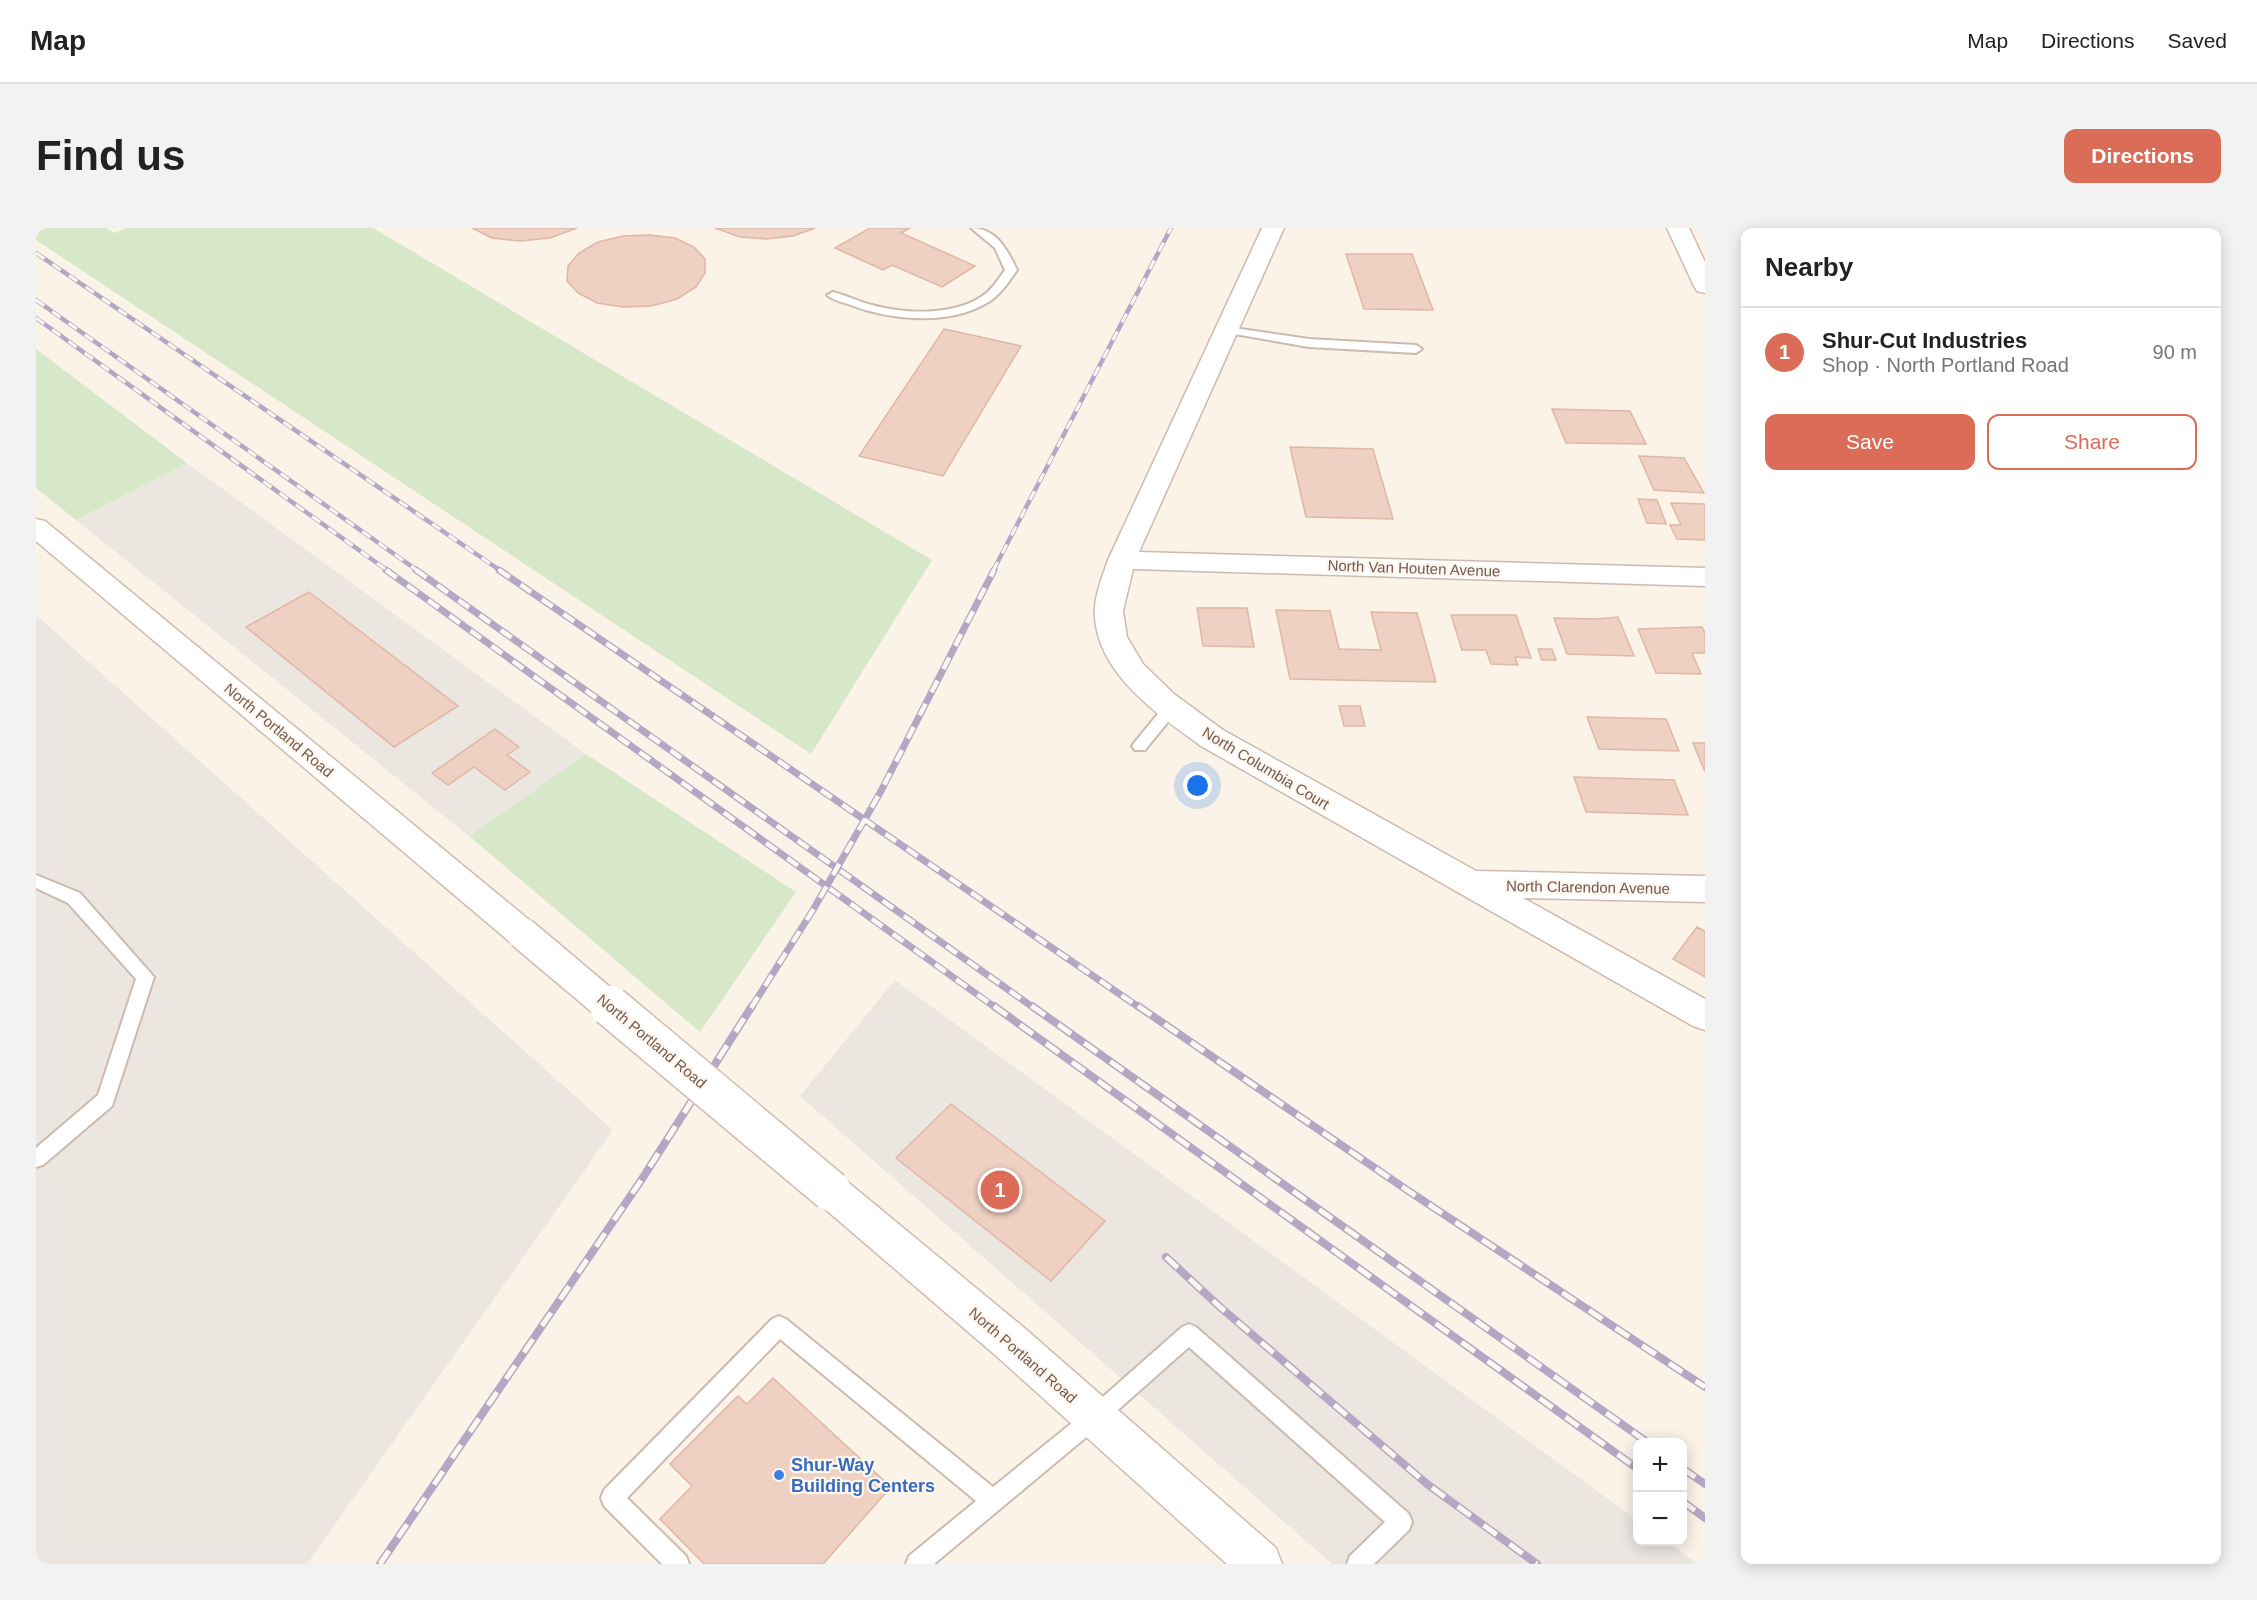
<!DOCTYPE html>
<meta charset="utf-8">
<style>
:root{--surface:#fff;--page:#f2f2f2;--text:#222;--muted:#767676;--line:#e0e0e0;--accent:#db6c57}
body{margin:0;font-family:Helvetica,sans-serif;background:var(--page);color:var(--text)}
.controls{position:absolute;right:18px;bottom:18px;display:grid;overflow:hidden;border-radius:12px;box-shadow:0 3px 15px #0003}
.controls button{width:54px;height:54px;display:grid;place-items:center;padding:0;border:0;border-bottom:2px solid var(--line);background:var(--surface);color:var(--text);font:30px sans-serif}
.you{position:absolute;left:1162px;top:558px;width:21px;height:21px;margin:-15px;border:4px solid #fff;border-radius:50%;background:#1a73e8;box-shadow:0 0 0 9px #1a73e833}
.badge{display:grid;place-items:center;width:39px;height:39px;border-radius:50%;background:var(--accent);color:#fff;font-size:20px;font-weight:700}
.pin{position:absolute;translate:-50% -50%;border:3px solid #fff;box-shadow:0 2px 6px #0006}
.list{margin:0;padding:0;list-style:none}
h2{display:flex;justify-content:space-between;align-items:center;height:78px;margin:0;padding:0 24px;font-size:26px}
h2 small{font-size:20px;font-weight:400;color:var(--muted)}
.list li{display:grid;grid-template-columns:39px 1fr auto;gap:18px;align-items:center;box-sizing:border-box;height:90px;padding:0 24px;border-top:2px solid var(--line)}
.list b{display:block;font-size:22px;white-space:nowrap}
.list p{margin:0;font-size:20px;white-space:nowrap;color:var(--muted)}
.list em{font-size:20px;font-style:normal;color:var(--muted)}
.actions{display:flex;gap:12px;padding:18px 24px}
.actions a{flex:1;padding:14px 0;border:2px solid var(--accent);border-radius:12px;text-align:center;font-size:21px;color:var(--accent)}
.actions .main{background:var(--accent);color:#fff}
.map{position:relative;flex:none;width:1669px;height:1336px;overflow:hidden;border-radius:12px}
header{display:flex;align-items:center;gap:36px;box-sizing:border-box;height:84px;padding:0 30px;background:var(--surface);border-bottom:2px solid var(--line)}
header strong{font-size:28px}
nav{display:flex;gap:33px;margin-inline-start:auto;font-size:21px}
.intro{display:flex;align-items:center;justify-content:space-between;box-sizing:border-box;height:144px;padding:0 36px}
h1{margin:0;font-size:42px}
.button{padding:15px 27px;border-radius:12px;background:var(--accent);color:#fff;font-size:21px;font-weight:700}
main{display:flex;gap:36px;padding:0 36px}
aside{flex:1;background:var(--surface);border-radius:12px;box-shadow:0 3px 15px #0003}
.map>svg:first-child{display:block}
.industrial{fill:#ece6e1}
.green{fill:#d7e8c8}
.building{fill:#eed1c2;stroke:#e0b7a4;stroke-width:1.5}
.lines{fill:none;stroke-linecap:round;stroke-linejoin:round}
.lane-casing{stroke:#ccbaaf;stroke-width:4}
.street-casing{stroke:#ccbaaf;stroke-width:3}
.secondary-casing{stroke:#d1bcb0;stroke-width:3}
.lane{fill:#fff;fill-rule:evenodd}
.street{fill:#fff;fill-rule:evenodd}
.secondary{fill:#fff;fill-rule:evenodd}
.rail-far2-casing{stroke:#b5a7c4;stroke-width:4.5}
.rail-far1-casing{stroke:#b5a7c4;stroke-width:7}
.rail-casing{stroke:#b5a7c4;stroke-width:8}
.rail-far2{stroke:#fef7ef;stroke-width:3;stroke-dasharray:10;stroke-linecap:butt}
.rail-far1{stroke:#fef7ef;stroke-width:4.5;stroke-dasharray:13;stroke-linecap:butt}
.rail{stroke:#fef7ef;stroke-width:5;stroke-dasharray:16;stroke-linecap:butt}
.secondary-bridge-far1-casing{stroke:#d1bcb0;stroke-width:34;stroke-linecap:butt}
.secondary-bridge-casing{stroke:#d1bcb0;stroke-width:43;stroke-linecap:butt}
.secondary-bridge-far1{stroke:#fff;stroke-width:31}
.secondary-bridge{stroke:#fff;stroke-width:40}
.shop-dot{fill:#3f7fe0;stroke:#fef7ef;stroke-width:2}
.labels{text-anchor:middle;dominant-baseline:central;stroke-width:4.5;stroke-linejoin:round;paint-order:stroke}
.street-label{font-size:15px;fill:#73594e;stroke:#fef7ef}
.near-shop-label{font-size:18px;font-weight:bold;fill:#366cbe;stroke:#fef7ef;text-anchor:start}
</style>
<header>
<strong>Map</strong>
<nav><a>Map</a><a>Directions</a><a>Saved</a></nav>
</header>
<div class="intro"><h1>Find us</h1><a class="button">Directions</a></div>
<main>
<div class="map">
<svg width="1669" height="1336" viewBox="0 0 1669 1336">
<rect width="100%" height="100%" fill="#fbf3e8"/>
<path class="industrial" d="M 151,235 L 550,526 L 433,608 L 40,292 Z
M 0,387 L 577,902 L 271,1336 L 0,1336 Z
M 859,752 L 1601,1292 L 1602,1314 L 1631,1314 L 1662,1336 L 1296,1336 L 764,868 Z"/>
<path class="green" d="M 0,0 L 70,0 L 78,5 L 91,0 L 337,0 L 896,332 L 775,526 L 0,12 Z
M 0,121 L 151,235 L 40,292 L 0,260 Z
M 550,526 L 760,664 L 664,804 L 433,608 Z"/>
<path class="building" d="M 436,0 L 541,0 L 514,10 L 484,13 L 456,10 Z
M 679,0 L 779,0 L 757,8 L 730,11 L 704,9 Z
M 834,0 L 874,0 L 865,5 L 939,38 L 906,59 L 856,37 L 847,42 L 799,20 Z
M 614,7 L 639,10 L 658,19 L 669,31 L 669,45 L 660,59 L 641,71 L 615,78 L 587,79 L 561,75 L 542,65 L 531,53 L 532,38 L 543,25 L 562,14 L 587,8 Z
M 1310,26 L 1376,26 L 1397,82 L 1328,81 Z
M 908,101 L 985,118 L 907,248 L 823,228 Z
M 1516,181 L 1594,183 L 1610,216 L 1530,215 Z
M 1254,219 L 1337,221 L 1357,291 L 1270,289 Z
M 1603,228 L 1648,230 L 1668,265 L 1618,262 Z
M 1602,271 L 1621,272 L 1630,296 L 1611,295 Z
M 1635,275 L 1669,276 L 1669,312 L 1641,311 L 1634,297 L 1645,297 Z
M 273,364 L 422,478 L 358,519 L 210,399 Z
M 1161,380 L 1211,380 L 1218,419 L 1167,418 Z
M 1240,382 L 1294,383 L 1303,421 L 1345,422 L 1335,384 L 1381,385 L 1400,454 L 1254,451 Z
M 1415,387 L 1480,387 L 1495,430 L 1479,429 L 1482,437 L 1455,436 L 1450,422 L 1426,422 Z
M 1582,389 L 1598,428 L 1531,426 L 1518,390 L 1561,391 Z
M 1666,399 L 1669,405 L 1669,425 L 1656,425 L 1665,446 L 1620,445 L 1602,401 Z
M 1502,421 L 1516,421 L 1520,432 L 1506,432 Z
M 1303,478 L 1324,478 L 1329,498 L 1308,498 Z
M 1551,489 L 1630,491 L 1643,523 L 1563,521 Z
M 459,501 L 483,519 L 471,527 L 494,544 L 469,562 L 438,539 L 412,557 L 396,545 Z
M 1657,515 L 1669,515 L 1669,544 Z
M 1538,549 L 1638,552 L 1652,587 L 1550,584 Z
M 1661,699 L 1669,703 L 1669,749 L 1637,731 Z
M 915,876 L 1069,993 L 1015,1053 L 860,930 Z
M 737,1150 L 855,1259 L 787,1336 L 668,1336 L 624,1291 L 656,1258 L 634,1236 L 702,1168 L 711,1176 Z"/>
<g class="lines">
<g class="lane-casing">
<path id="lane" d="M 935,0 C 960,0 971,21 981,42 C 972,55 963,69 949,76 C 910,98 852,92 812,76 C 805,74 797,72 791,67 L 797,64 C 810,67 823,74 836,77 C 868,86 916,88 945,69 C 955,63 962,52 969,42 L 959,20 Z
M 1191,99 L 1273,111 L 1380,117 L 1386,121 L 1380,125 L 1273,119 L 1187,104 L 1187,100 Z
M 1135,475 L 1142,480 L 1140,484 L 1109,522 L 1099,522 L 1096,518 L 1099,514 L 1130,476 Z
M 0,647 L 44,665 L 118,749 L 76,878 L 7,937 L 0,939 L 0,920 L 62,867 L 100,751 L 32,675 L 0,660 Z
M 743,1088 L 750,1091 L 957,1259 L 1052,1182 L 1146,1099 L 1153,1096 L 1160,1099 L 1373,1286 L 1376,1294 L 1373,1302 L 1338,1336 L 1311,1336 L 1314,1328 L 1349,1294 L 1153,1119 L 1066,1196 L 898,1336 L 870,1336 L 873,1328 L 940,1273 L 744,1111 L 591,1270 L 650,1328 L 653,1336 L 626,1336 L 568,1278 L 565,1270 L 568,1262 L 736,1091 Z"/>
</g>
<g class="street-casing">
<path id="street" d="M 1226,0 L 1248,0 L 1103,324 L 1669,340 L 1669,358 L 1097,341 L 1087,383 L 1091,409 L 1107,436 L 1138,466 L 1187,502 L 1440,643 L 1669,648 L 1669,674 L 1487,670 L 1669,771 L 1669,802 L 1657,798 L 1165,518 C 1123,487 1064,448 1059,390 C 1057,371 1066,350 1072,332 Z"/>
</g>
<g class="secondary-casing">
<path id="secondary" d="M 1631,0 L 1653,0 L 1669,34 L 1669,65 L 1661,63 L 1658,58 Z
M 0,291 L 9,293 L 498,696 L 503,705 L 498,714 L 486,718 L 474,714 L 0,313 Z
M 795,946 L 808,951 L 986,1098 L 1240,1320 L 1246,1336 L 1191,1336 L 958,1126 L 782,975 L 776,963 L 782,951 Z"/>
</g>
<use href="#lane" class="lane"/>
<use href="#street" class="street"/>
<use href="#secondary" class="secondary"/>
<g class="rail-far2-casing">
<path id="rail-far2" d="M 0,25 L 465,343
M 0,72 L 382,343
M 0,90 L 352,343
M 957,343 L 1135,0"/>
</g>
<g class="rail-far1-casing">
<path id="rail-far1" d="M 350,342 L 960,780
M 380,342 L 998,780
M 463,342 L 1104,780
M 715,780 L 777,682 L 845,563 L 958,342"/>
</g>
<g class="rail-casing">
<path id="rail" d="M 958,778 L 1602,1241
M 996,778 L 1611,1214
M 1102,778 L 1371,962 L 1669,1159
M 1130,1029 L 1184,1079 L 1391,1256 L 1501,1336
M 1646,1240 L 1669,1256
M 1646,1273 L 1669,1290
M 344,1336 L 606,951 L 716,778"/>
</g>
<use href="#rail-far2" class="rail-far2"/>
<use href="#rail-far1" class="rail-far1"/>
<use href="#rail" class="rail"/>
<g class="secondary-bridge-far1-casing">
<path id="secondary-bridge-far1" d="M 486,705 L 575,780"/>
</g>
<g class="secondary-bridge-casing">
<path id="secondary-bridge" d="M 574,778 L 795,963"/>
</g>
<use href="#secondary-bridge-far1" class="secondary-bridge-far1"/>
<use href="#secondary-bridge" class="secondary-bridge"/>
</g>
<circle class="shop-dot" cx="743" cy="1247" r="6"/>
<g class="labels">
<g class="street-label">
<text transform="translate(1378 340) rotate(2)">North Van Houten Avenue</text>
<text transform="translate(243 502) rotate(40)">North Portland Road</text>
<text transform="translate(1230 540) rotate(31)">North Columbia Court</text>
<text transform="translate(1552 659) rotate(1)">North Clarendon Avenue</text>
<text transform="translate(616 813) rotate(40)">North Portland Road</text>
<text transform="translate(987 1127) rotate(41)">North Portland Road</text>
</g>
<g class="near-shop-label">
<text x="755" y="1237">Shur-Way<tspan x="755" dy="21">Building Centers</tspan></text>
</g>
</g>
</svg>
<div class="controls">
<button>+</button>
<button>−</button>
</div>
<div class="you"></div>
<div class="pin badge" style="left:964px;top:962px">1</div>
</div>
<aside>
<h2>Nearby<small></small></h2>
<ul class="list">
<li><span class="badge">1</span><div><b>Shur-Cut Industries</b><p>Shop · North Portland Road</p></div><em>90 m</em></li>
</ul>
<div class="actions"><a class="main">Save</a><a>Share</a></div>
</aside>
</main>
